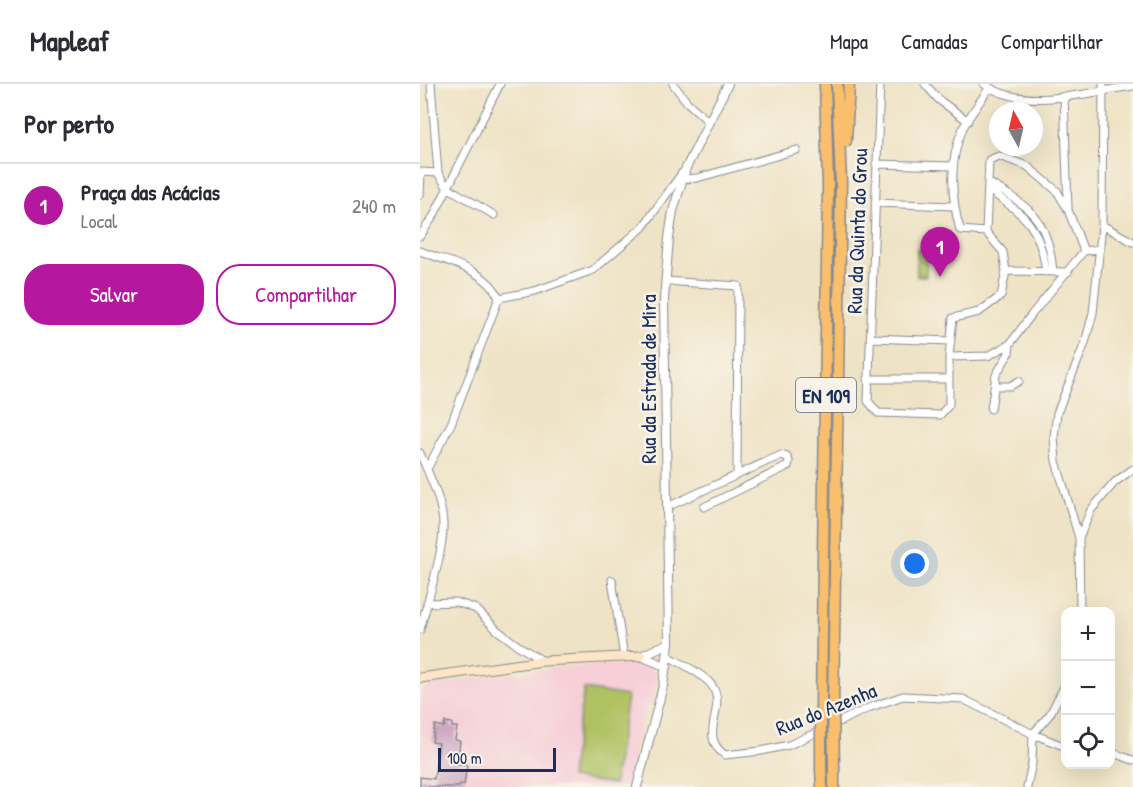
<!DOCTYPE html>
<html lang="pt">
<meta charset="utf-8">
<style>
:root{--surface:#fff;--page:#f2f2f3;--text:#2b2b33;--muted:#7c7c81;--line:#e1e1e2;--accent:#b5179e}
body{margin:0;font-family:"Patrick Hand",sans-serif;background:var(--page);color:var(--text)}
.controls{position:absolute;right:18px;bottom:18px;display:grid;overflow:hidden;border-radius:12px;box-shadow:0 6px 24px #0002}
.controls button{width:54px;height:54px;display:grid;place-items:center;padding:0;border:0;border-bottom:2px solid var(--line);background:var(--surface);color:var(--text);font:30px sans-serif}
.compass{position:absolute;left:569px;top:18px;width:54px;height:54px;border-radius:50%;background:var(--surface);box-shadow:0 6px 24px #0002;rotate:352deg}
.scale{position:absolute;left:18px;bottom:15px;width:118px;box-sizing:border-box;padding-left:6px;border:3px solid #1b2f5e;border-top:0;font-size:16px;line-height:21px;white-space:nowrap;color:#1b2f5e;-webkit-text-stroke:4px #f7f3e8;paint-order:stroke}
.you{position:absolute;left:495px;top:480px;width:21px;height:21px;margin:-15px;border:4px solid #fff;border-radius:50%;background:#1a73e8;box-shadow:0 0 0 9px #1a73e833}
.badge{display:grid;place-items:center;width:39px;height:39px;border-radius:50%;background:var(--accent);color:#fff;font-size:20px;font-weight:700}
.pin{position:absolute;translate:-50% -50px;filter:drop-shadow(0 2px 3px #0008)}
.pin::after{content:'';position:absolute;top:32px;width:21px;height:18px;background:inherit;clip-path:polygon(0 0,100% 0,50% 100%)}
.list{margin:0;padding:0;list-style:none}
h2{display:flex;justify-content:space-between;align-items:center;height:78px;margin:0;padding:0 24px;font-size:26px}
h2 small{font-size:20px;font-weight:400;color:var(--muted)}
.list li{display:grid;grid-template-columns:39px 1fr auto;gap:18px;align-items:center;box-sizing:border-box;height:84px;padding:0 24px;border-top:2px solid var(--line)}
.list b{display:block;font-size:22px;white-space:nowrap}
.list p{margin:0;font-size:20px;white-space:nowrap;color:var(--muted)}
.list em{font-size:20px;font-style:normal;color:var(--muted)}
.actions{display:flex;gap:12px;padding:18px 24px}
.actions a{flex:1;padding:14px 0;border:2px solid var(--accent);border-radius:24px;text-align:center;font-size:21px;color:var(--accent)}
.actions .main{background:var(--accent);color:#fff}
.icon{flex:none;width:33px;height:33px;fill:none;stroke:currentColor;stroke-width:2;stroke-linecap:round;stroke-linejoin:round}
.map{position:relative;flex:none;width:713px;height:703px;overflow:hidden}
header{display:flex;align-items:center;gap:36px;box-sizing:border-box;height:84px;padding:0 30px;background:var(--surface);border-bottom:2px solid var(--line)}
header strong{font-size:28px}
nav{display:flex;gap:33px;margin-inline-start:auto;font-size:21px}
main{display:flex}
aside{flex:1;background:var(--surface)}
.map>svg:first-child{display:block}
.built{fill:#f6cfd7}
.park{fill:url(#park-dots);stroke:#667861;stroke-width:1.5}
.pitch{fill:#b0c164;stroke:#667861;stroke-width:1.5}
.building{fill:#c89eba}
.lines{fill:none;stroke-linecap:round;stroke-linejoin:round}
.minor-casing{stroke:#858992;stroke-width:9}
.tertiary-casing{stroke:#858992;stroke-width:10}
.secondary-casing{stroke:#858992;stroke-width:11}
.primary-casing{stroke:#858992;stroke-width:13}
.minor{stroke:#fff;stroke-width:7}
.tertiary{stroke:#fff;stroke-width:8}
.secondary{stroke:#fde5c5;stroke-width:9}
.primary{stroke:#f9bf6d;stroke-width:10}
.primary-bridge-casing{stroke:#858992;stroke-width:13;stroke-linecap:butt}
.primary-bridge{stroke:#f9bf6d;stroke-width:10}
.labels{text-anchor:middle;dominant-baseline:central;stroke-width:5;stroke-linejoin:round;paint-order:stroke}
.shield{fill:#f7f3e8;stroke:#5d6a87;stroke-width:1.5}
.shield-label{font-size:20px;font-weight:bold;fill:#1b2f5e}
.street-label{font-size:21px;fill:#1b2f5e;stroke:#f7f3e8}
</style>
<header>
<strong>Mapleaf</strong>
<nav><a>Mapa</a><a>Camadas</a><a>Compartilhar</a></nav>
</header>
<main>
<aside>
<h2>Por perto<small></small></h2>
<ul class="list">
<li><span class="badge">1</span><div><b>Praça das Acácias</b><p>Local</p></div><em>240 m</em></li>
</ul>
<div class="actions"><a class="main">Salvar</a><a>Compartilhar</a></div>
</aside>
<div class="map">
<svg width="713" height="703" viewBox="0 0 713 703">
<defs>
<pattern id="park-dots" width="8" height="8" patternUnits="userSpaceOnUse" patternTransform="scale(1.5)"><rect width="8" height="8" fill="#b0c164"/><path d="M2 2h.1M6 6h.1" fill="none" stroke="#8e9d56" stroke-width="1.8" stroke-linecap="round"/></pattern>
</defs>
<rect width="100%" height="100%" fill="#f7f3e8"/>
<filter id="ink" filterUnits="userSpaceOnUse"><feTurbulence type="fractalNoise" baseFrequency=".0167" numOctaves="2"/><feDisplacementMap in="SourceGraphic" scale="12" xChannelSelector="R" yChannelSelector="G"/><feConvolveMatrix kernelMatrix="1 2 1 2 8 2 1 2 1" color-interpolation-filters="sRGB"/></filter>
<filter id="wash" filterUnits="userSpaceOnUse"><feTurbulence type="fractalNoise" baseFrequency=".008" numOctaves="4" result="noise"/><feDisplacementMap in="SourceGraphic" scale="24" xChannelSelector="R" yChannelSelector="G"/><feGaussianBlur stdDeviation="1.35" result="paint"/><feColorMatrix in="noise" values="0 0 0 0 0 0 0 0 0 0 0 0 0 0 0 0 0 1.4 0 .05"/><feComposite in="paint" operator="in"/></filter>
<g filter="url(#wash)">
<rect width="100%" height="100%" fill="#efe3c5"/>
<path class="built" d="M 222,579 L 230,582 L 237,593 L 233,620 L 226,623 L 213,670 L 217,678 L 210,703 L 0,703 L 0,608 L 9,602 L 88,589 L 162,582 Z"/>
<path class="park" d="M 497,165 L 507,165 L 506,192 L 497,192 Z"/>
<path class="pitch" d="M 164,605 L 207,612 L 194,700 L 150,694 Z"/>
<g id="blocks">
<path class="building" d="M 25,638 L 32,639 L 32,643 L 37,643 L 35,656 L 40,657 L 37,680 L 47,681 L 44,701 L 40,700 L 39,703 L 0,703 L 0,693 L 14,695 L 19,659 L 12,658 L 15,641 L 24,643 Z"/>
</g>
</g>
<g filter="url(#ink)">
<use href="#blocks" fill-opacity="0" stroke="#858992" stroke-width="1.5"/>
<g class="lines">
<g class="minor-casing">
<path id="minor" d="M 11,0 L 18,89 L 27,103 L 74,131
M 253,0 L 267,18 L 289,38
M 460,0 L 448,317 L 458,329 L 520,331 L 529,321 L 529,273 L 533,234 L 559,228 L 581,212 L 586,187 L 583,168 L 566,148 L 540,146 C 531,113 529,76 543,44 C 550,30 561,17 569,4
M 505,0 L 519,16 L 548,37
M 564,0 C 602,28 670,8 713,2
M 644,12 L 648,124
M 456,80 L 533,82
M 263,95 L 277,94 L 377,66
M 569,99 C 611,123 629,137 633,188
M 569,106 C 605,132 620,141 626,188
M 0,111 L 1,88 L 18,89
M 455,119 L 533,122
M 682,141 L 713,158
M 566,148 L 569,76 L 579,72 L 607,82 L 637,107 L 648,126 L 664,167 L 680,165
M 0,152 L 13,133 L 80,0
M 0,167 C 26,177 68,186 79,214
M 586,187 L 648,188
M 246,197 L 318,202 L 317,391
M 450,254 L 531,257
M 529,273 L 568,272 L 590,260 L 612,230 L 664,167
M 448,295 L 529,295
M 575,302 L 590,302 L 599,297
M 571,325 L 576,291 L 589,269 L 590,260
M 0,369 C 9,391 22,416 23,440 C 24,468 7,518 0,546
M 7,385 L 31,340 L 79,214 L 115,207 L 173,186 L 223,143 L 262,89
M 247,423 L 361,371 L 367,373 L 369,377 L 368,382 L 284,423
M 659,454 L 636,377 L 634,353 L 637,329 L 665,259 L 673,229 L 682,141 L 683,0
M 192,496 L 204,573
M 7,519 L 36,518 L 56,525 L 77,546 L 97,561 L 123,577
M 660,528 L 659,454 L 671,426 L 695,398 L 713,385
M 248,572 C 260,579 288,592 294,605 C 305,628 278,652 305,671 L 341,667 L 369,661 L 451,623 L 483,612 L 543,615 L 613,650 L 646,663
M 613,650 L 630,630 L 646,599
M 690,668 L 713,676
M 607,703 L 612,679 L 613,650"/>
</g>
<g class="tertiary-casing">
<path id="tertiary" d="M 221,572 L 249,559
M 221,572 L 247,583
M 217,703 L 243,602 L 249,559 L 244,216 L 249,154 L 253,127 L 266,84 L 308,0"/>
</g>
<g class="secondary-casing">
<path id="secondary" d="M 0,594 L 123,577 L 221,572"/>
</g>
<g class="primary-casing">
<path id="primary" d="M 426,57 L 429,0
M 401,622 L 408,101 L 405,0
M 413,622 L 421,99 L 417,0
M 414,684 L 414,703
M 401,685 L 402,703"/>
</g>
<use href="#minor" class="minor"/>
<use href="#tertiary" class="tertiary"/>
<use href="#secondary" class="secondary"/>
<use href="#primary" class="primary"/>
<g class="primary-bridge-casing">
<path id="primary-bridge" d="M 401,622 L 401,685
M 413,622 L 414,684"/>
</g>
<use href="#primary-bridge" class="primary-bridge"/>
</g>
</g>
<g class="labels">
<rect class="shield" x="376" y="294" width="60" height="34" rx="4.5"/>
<g class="shield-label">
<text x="406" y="311">EN 109</text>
</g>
<g class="street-label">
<text transform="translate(437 147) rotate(-88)">Rua da Quinta do Grou</text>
<text transform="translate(228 295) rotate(-90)">Rua da Estrada de Mira</text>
<text transform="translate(406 625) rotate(-22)">Rua do Azenha</text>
</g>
</g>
</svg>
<div class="controls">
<button>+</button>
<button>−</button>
<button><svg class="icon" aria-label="locate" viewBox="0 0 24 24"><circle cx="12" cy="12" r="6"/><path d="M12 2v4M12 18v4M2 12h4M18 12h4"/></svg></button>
</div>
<svg class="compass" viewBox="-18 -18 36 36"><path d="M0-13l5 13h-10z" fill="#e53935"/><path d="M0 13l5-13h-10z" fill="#7c7c81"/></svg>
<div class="scale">100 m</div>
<div class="you"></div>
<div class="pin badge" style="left:520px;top:193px">1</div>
</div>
</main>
